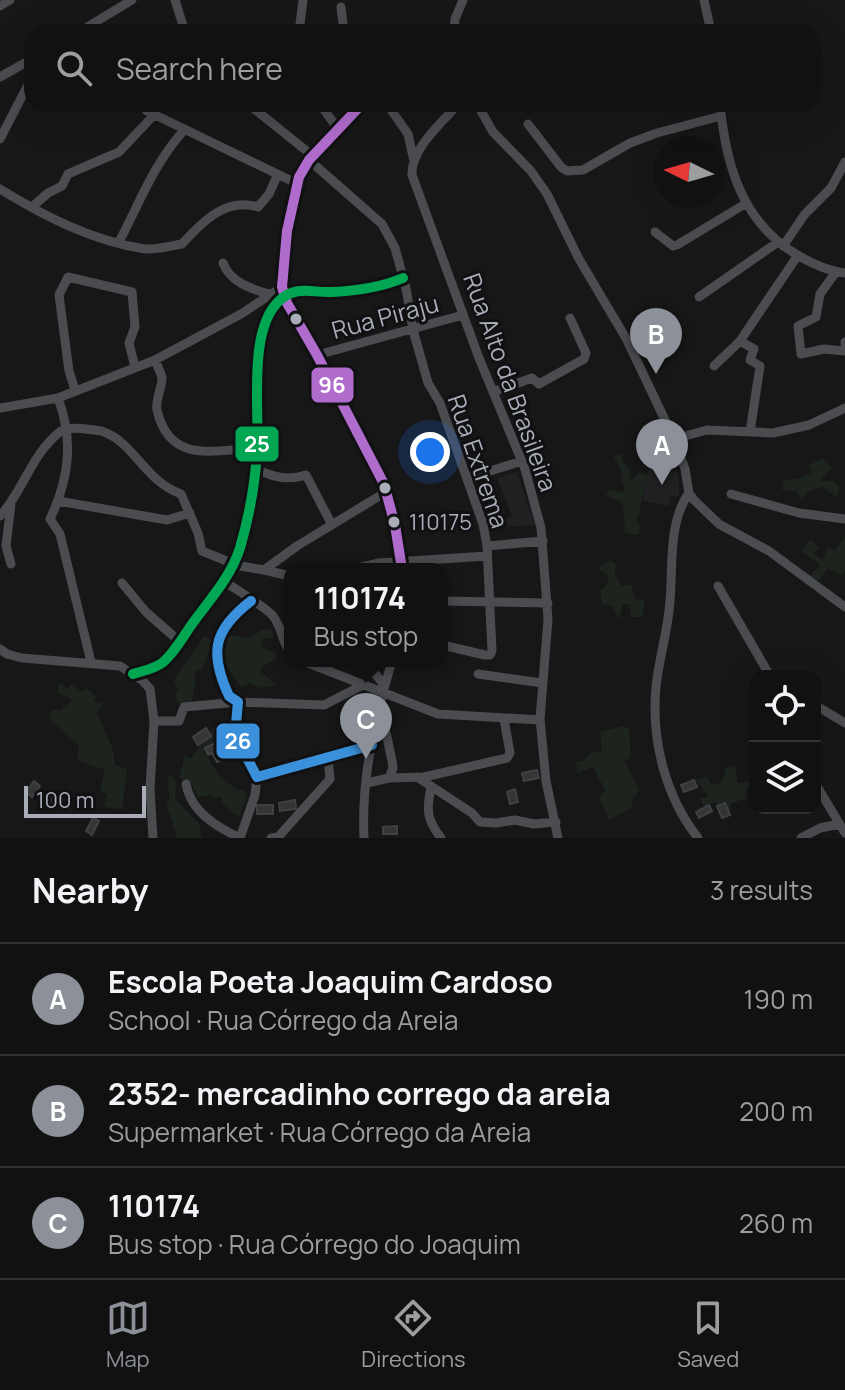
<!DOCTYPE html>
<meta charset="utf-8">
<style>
:root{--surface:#111;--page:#1e1f1f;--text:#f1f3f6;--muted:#9c9d9f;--line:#303131;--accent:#8c9099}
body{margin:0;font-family:Manrope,sans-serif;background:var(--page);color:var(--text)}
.controls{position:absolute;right:24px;bottom:24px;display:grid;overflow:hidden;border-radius:16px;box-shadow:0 8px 32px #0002}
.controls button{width:72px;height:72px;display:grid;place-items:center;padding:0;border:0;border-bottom:2px solid var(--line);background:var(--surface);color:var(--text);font:40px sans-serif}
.compass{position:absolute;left:653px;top:136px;width:72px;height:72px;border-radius:50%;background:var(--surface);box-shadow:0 8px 32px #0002;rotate:275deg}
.scale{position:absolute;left:24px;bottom:20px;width:122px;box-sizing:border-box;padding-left:8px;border:4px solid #a8adb8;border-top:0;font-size:22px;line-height:28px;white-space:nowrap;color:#a8adb8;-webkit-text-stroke:6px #111113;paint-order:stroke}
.you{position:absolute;left:430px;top:452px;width:28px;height:28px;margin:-20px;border:6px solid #fff;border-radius:50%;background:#1a73e8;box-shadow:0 0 0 12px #1a73e833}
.badge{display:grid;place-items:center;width:52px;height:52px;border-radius:50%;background:var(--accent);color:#fff;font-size:26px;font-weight:700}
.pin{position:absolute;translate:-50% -66px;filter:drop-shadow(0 2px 4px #0008)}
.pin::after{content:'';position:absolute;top:42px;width:28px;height:24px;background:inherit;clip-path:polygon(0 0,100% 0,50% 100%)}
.popup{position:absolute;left:284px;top:563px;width:164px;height:104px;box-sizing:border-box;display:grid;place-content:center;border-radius:16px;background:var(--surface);filter:drop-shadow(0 2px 6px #0005);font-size:26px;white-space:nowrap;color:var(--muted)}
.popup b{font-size:30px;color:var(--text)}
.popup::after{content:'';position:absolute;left:50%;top:100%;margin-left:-16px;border:16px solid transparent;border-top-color:var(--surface)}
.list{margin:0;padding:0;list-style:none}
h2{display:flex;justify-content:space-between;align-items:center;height:104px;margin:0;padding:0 32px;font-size:34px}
h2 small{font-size:26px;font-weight:400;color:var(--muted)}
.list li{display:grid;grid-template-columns:52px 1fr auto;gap:24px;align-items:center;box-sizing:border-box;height:112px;padding:0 32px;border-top:2px solid var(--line)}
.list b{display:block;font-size:30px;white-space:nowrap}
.list p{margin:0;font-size:26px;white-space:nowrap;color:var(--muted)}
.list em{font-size:26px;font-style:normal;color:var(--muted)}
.icon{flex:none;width:44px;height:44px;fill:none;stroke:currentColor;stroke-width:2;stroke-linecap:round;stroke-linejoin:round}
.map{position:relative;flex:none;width:845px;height:838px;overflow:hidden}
.search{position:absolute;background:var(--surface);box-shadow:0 8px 32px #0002;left:24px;right:24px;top:24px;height:88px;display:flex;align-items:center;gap:20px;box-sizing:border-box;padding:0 28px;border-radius:24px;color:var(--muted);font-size:30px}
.sheet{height:440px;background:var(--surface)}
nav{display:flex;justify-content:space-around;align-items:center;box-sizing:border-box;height:112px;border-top:2px solid var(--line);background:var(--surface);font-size:22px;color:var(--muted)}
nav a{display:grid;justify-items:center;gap:4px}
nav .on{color:var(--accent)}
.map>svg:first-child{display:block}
.built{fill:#212123}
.green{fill:#1d241e}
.building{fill:#353536;stroke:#3f4043;stroke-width:2}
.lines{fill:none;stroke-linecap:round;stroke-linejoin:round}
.minor{stroke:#4b4c50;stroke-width:9}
.bus-1-casing{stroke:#111113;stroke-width:16}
.bus-2-casing{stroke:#111113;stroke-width:16}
.bus-3-casing{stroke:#111113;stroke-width:16}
.bus-1{stroke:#b06ccc;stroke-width:10}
.bus-2{stroke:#3a90db;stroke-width:10}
.bus-3{stroke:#00a651;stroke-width:10}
.bus-dot{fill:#a8adb8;stroke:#111113;stroke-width:3}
.labels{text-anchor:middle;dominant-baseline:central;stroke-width:6;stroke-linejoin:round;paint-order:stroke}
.bus-label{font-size:22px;fill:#a8adb8;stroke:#111113;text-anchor:start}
.street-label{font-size:24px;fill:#a8adb8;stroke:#111113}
.line-badge{stroke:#111113;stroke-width:3}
.badge-label{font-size:22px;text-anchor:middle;font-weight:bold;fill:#fff}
</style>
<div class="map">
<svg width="845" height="838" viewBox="0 0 845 838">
<rect width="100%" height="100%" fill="#171717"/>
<path class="built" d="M 648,468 L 678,472 L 679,496 L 670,496 L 669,506 L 643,501 Z
M 517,472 L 535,525 L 508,527 L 506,519 L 512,516 L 497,478 Z"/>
<path class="green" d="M 623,453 L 623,463 L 629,469 L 631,480 L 640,472 L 647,475 C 645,489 640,502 639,516 L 636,516 L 640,528 L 638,534 L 632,535 L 625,532 L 623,502 L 606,496 L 609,490 L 622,492 L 625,487 L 620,480 L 623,476 L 614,456 Z
M 822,459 L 832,467 L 821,479 L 823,482 L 832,480 L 840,486 L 837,497 L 822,487 L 808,491 L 802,500 L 796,491 L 782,490 L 784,481 L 801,478 L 812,472 L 809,465 Z
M 845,537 L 845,571 L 841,576 L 828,568 L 817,583 L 808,578 L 820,565 L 802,552 L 810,539 L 819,547 L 814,554 L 822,560 L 828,548 L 835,550 Z
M 611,560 L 617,565 L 614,573 L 622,586 L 631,584 L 636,600 L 644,601 L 643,617 L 630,617 L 631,605 L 623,604 L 619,620 L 612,606 L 602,604 L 600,591 L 609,582 L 607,575 L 597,568 Z
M 272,629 L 274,638 L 263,639 L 261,646 L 275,653 L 276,659 L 262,667 L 261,672 L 277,685 L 260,688 L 249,683 L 242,687 C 231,674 213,650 226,635 L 250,638 L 261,630 Z
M 204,636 L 213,642 L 201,670 L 197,669 L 194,676 L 196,681 L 191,704 L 179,704 L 175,696 L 178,689 L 174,680 Z
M 59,682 L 68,689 L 71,684 L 81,691 L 86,688 L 96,696 L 94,702 L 103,704 L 97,712 L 113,750 L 115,765 L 127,769 L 122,809 L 104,807 L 107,795 L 100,790 L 105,770 L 77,760 L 79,746 L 49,719 L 52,709 L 60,711 L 72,700 L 57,692 Z
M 219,721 L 218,730 L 230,721 L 228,737 L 211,745 L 204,752 L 220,777 L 239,791 L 244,789 C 249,798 242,808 239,817 L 221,803 L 222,798 L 218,796 L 215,799 L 211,795 L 198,798 L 191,783 L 179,778 L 185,755 L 191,758 Z
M 623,726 L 629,729 L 631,758 L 624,761 L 639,790 L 632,801 L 633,807 L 609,820 L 599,797 L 605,790 L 593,767 L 577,773 L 576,762 L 585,760 L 592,752 L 602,751 L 600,732 Z
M 735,766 L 738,783 L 750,782 L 746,790 L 746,799 L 731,803 L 730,810 L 726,814 L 715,802 L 704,807 L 700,799 L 708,796 L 696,779 L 707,777 L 711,785 L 720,783 L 725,775 L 724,769 Z
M 171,775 L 176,782 L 175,799 L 199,824 L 202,838 L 177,838 L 166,802 L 170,800 L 167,780 Z"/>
<path class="building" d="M 206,728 L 211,736 L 198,745 L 193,737 Z
M 219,741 L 223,748 L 208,755 L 205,748 Z
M 231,747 L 235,754 L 217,762 L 213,755 Z
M 537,770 L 539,778 L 524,781 L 522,773 Z
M 694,780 L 697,787 L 684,792 L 681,785 Z
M 34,781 L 40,786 L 32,797 L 26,792 Z
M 515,789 L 518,802 L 510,804 L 507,792 Z
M 52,792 L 58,797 L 49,808 L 43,803 Z
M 295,800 L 296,809 L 280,811 L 279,803 Z
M 725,803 L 730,815 L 722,818 L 717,806 Z
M 257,805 L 273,805 L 273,814 L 257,814 Z
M 709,805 L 712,811 L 699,818 L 696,812 Z
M 93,818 L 99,821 L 92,835 L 86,831 Z
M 397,826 L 397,834 L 383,834 L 383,827 Z"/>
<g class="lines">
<path class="minor" d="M 175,0 L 185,32
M 704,0 L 711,32
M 0,6 L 10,0
M 341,7 L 344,32
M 79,32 L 132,0
M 299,32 L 303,0
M 454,32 L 455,19 L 463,0
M 0,77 L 32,59
M 141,104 L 147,111 L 296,183
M 248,104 L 313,156
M 320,104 L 338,129
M 362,104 L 309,160 L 299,177 L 287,231 L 282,287 L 287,303 L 317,355 L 384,484 L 395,525 L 402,569
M 387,104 L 408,134 L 414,161
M 458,104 C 442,123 411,148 412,175 L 479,358 L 525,469 L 541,528 L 548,619 L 540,719 L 546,781 L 558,838
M 477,104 L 493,132 L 531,171 L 547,194 L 579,259 L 627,340 L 646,380 L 674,439 L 685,469 L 689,493 L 694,500 L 719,524 L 769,551 L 845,607
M 720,104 C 726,166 742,223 799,256 C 813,264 828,271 845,273
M 528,124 L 561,167 L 567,171 L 583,170 L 630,143 L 657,133 L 721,116
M 0,139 L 32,77
M 309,160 L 382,224 L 395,248 L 406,288 L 413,330 L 428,383 L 440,403 L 483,524 L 487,546 L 492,651 L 490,655 L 485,655 L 442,645
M 0,189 C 44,216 92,241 145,249 C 156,250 170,246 182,244 C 202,222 226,197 258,207 L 269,194 L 278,174
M 32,207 L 48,193 L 62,186 L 68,174 L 119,152 L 154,115
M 655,232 L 673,246 L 677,245 L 745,204
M 119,242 C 140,202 154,163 185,129
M 783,246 L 805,214 L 831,188 L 845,162
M 223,263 C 230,282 251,289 269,294
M 836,272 L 820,294 L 816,317 L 798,326 L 801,354 L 824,349 L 845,351
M 699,297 L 778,242
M 740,341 L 754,349 L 750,360 L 760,366 L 750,432
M 845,342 L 845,344
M 629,344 L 653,329
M 317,355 L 463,315
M 155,360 C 157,365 161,373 162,378 C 162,388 155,400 157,410 C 170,466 216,449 258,448
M 714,366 L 740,341 L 798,255
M 75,390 L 69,371 L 59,295 L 68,277 L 132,292 L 135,327 L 129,343 L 135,367
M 493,392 L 532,378 L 539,384 L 584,359 L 586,353 L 570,318
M 58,398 C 74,441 69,479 50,519 L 60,534 L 91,662
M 0,408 L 58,398 L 155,360 L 241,314 L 282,287
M 674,439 L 707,430 L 773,433 L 809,425 L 845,408
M 256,469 C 273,477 287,481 306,475 L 332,525
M 468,478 L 522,461
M 689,493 C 668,522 673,567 670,601 C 668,630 659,658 656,687 C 651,739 665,796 698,838
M 731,494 L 799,513 L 845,519
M 58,501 L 167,520 L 190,513
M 0,516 C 19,496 27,469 44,448 C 59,430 63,426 86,429 C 91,430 99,430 104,432 C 134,443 145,481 181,494 L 198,533 L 202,551 L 234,564
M 487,546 L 543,541
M 11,564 L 6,546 L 11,504
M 234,565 L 264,570 L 297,546 L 386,492
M 353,569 L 379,563 L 487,556
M 264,570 L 290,576
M 224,582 C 234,587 267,609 273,616 C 282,627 282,642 290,652
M 122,583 L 146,612 L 179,641
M 718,586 L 770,676
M 251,601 C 213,630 209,653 229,696 L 238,702 L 235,735 L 257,777 L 372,745
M 442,601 L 548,603
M 0,649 L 7,654 L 22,658 L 120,666 L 143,681 L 150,689 L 154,721 L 150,789 L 153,838
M 303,661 L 438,714 L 540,720
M 365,661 L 384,685
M 133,674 C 142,671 154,669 162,663 C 175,653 185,633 195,620 C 212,597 231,576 240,548 C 249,517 255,484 257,452 C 260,411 247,329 280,300 C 297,285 312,293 332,292 C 355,291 382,287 403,278
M 478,674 L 542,683
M 815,705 L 845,723
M 381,708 L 392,761 L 393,768 L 389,778
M 154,721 L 179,721 L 184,707 L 238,702 L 324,705 L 365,684
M 417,777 L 472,813 L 480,822 L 496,823 L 515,820 L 534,824 L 556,822
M 367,783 L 389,778 L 424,777 L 507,758 L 510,753 L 504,719
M 815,783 L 845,833
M 186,784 C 191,812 217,827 240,838 L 255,795 L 257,777
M 431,788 C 426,810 427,820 441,838
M 271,838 L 279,836 L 330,779 L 328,757
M 364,838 C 361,780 375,716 392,661
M 801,838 L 820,828 L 839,824"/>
<g class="bus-1-casing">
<path id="bus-1" d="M 362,104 L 309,160 L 299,177 L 287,231 L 282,287 L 287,303 L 317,355 L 384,484 L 395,525 L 402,569"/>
</g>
<g class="bus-2-casing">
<path id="bus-2" d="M 251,601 C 213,630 209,653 229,696 L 238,702 L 235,735 L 257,777 L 372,745"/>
</g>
<g class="bus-3-casing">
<path id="bus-3" d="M 133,674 C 142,671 154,669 162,663 C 175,653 185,633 195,620 C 212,597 231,576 240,548 C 249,517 255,484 257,452 C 260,411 247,329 280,300 C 297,285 312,293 332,292 C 355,291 382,287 403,278"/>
</g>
<use href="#bus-1" class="bus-1"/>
<use href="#bus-2" class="bus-2"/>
<use href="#bus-3" class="bus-3"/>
</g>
<g class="bus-dot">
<circle cx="296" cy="319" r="7"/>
<circle cx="385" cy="488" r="7"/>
<circle cx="394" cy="522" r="7"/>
</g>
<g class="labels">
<g class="bus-label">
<text x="409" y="522">110175</text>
</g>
<g class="street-label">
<text transform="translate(385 316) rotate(-15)">Rua Piraju</text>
<text transform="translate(511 382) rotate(70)">Rua Alto da Brasileira</text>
<text transform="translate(479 461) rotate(71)">Rua Extrema</text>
</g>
</g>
<g class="line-badge">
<rect x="310" y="366" width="45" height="38" rx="8" fill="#b06ccc"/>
<rect x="234" y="425" width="46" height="38" rx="8" fill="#00a651"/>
<rect x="215" y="722" width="46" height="38" rx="8" fill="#3a90db"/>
</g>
<g class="badge-label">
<text x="332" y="393">96</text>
<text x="257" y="452">25</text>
<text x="238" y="749">26</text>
</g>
</svg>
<div class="controls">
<button><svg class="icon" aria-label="locate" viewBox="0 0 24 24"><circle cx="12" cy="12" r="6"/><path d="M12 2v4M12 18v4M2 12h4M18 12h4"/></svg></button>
<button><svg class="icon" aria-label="layers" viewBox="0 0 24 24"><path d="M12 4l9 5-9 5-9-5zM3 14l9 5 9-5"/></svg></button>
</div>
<svg class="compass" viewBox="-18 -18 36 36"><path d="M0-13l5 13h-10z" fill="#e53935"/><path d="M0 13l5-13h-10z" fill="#9c9d9f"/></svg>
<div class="scale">100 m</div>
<div class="you"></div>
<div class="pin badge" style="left:662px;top:485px">A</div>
<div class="pin badge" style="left:656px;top:374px">B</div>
<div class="pin badge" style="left:366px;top:759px">C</div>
<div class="popup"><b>110174</b>Bus stop</div>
<div class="search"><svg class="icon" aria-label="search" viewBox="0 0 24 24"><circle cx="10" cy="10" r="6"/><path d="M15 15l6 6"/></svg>Search here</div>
</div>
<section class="sheet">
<h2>Nearby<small>3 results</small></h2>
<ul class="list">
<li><span class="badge">A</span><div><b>Escola Poeta Joaquim Cardoso</b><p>School · Rua Córrego da Areia</p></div><em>190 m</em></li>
<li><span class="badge">B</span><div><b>2352- mercadinho corrego da areia</b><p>Supermarket · Rua Córrego da Areia</p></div><em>200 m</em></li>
<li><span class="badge">C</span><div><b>110174</b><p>Bus stop · Rua Córrego do Joaquim</p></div><em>260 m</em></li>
</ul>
</section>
<nav>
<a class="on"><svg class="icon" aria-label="map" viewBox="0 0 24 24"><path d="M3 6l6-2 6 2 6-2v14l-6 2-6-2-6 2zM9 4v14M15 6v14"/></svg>Map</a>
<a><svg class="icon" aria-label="directions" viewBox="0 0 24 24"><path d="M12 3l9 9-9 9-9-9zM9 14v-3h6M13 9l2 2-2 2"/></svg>Directions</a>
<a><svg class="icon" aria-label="saved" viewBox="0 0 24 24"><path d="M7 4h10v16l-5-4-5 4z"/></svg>Saved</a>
</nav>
